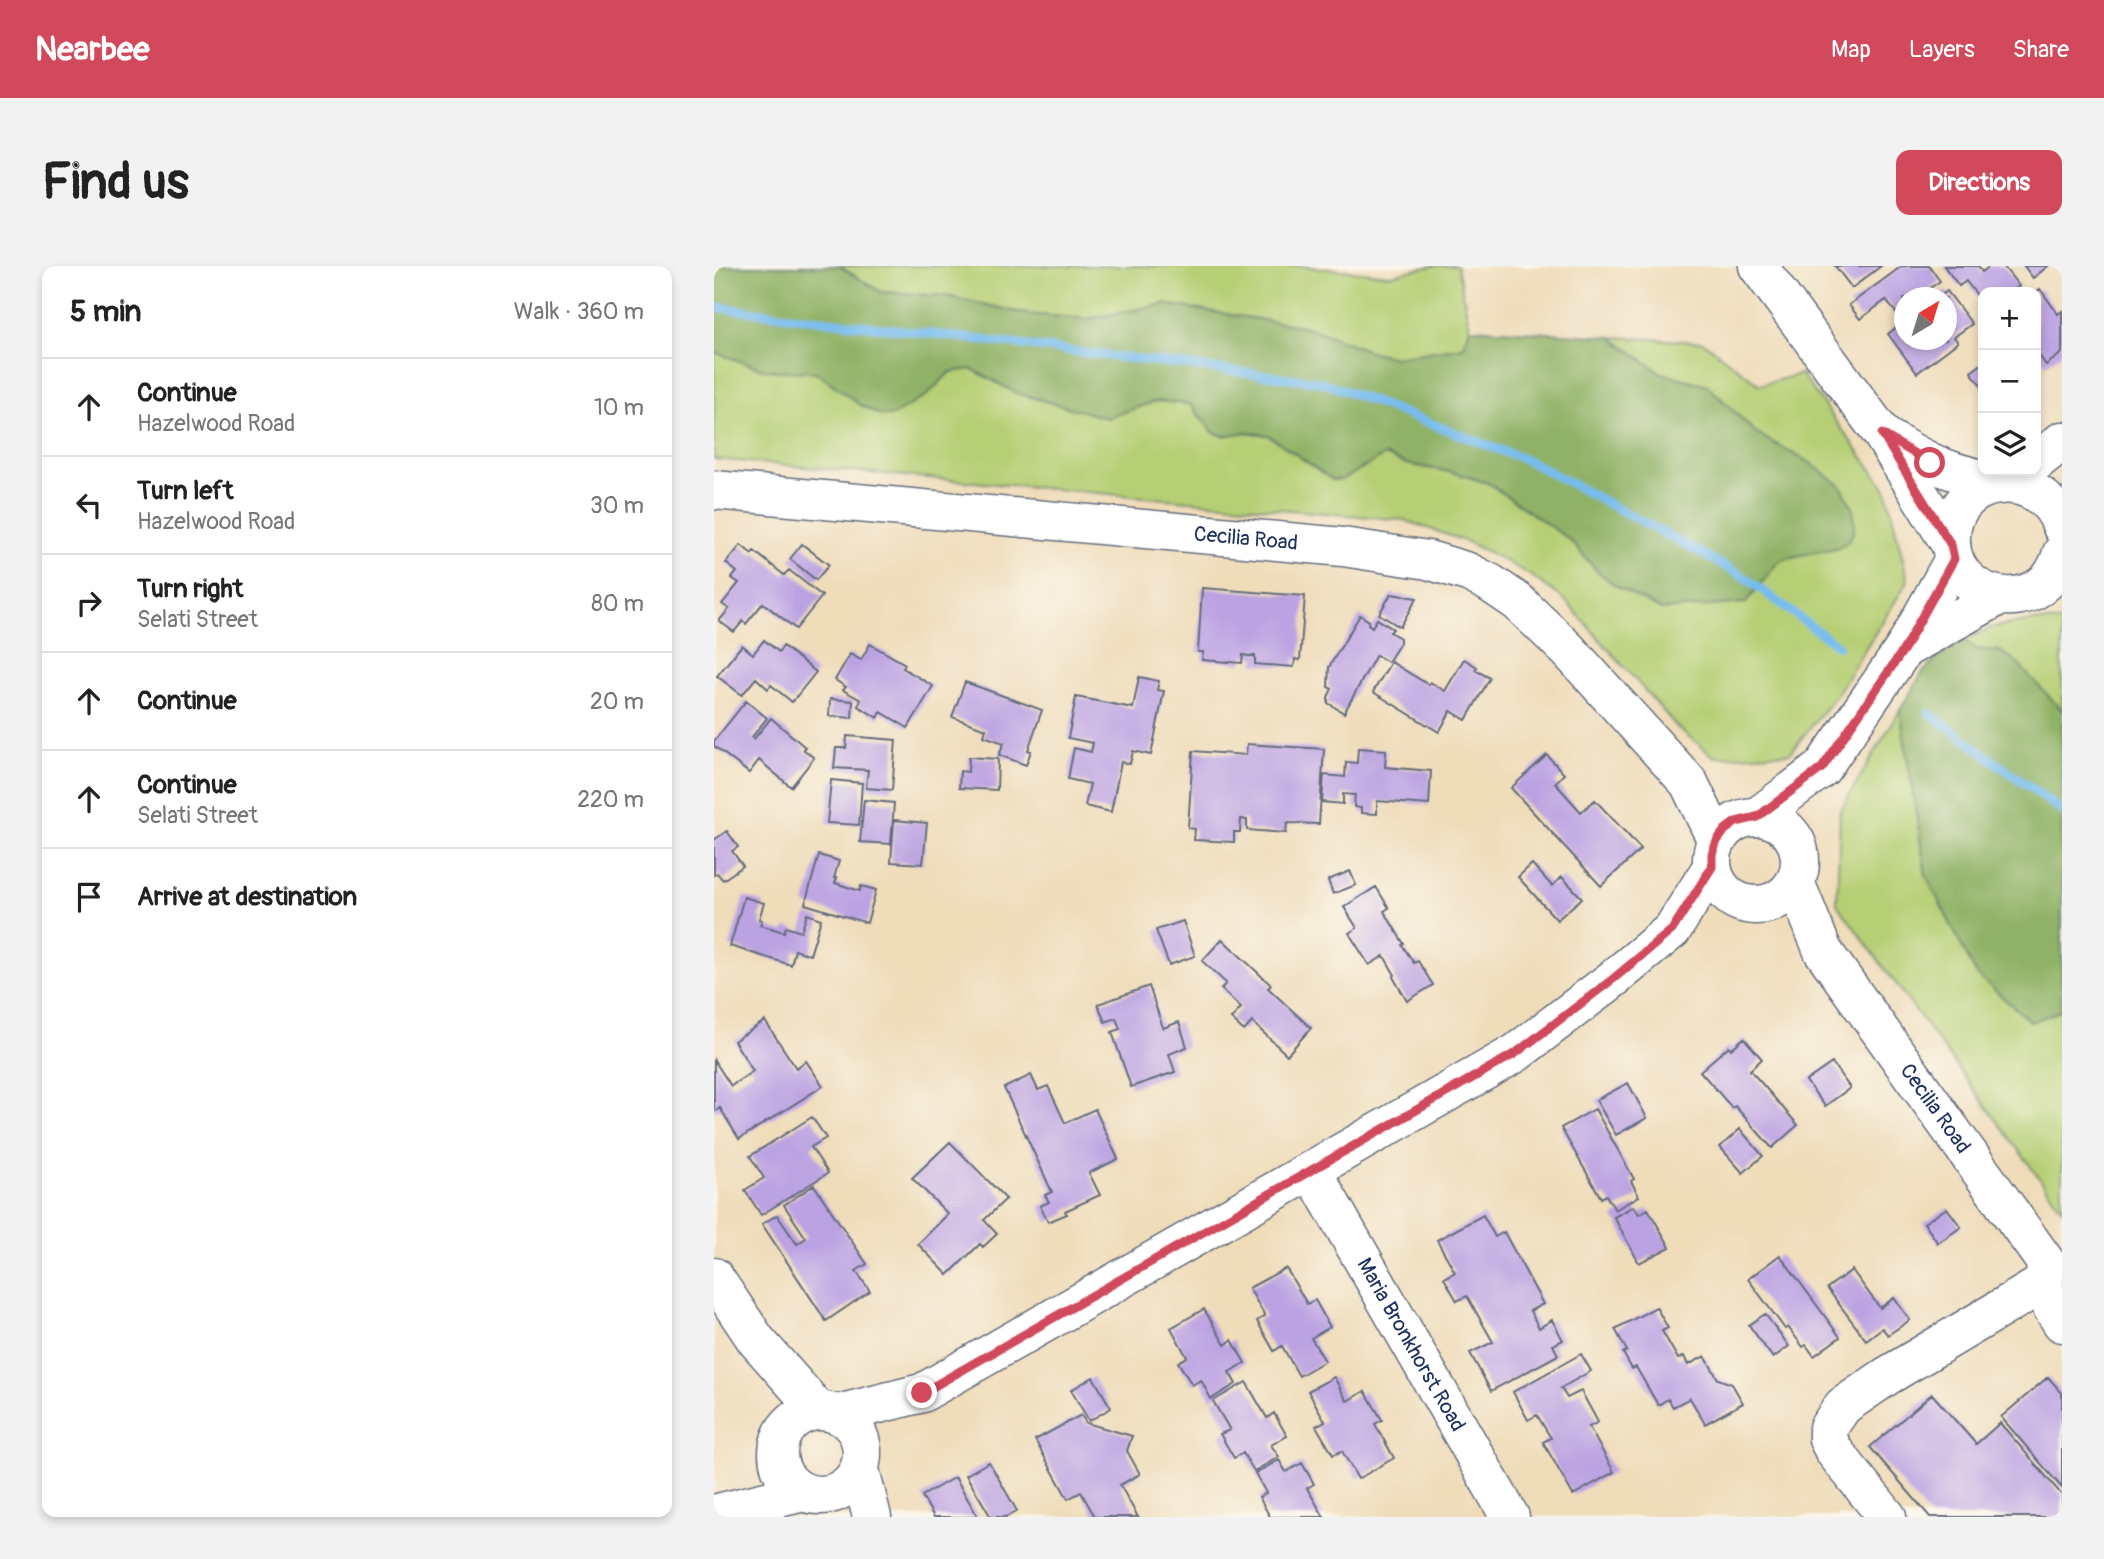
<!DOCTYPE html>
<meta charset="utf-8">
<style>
:root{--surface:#fff;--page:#f2f2f2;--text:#222;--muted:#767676;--line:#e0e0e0;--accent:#d1495b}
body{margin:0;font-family:Pangolin,sans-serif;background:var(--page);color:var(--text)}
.controls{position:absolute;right:21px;top:21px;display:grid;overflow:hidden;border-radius:14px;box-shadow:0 4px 10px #0003}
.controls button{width:63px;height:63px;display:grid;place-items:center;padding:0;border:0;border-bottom:2px solid var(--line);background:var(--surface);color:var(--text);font:35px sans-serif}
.compass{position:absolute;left:1180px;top:21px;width:63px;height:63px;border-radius:50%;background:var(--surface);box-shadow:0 4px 10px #0003;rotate:38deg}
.stop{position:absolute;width:21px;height:21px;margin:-16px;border:5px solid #d1495b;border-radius:50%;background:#fff}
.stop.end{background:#d1495b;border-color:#fff;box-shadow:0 2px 7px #0008}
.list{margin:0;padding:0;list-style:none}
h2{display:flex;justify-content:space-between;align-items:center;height:91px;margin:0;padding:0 28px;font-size:30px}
h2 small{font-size:23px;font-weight:400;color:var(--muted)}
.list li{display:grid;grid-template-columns:46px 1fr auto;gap:21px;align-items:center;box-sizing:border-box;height:98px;padding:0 28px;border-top:2px solid var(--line)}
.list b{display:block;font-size:26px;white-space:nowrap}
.list p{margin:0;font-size:23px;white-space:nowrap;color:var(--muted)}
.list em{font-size:23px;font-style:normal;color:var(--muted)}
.icon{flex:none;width:38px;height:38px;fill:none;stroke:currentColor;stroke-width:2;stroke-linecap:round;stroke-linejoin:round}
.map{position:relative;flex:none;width:1348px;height:1251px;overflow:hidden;border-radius:14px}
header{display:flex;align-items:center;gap:42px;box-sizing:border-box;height:98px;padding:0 35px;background:var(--accent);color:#fff}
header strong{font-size:33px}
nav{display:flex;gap:38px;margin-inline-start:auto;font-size:24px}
.intro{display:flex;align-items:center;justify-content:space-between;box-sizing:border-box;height:168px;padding:0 42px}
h1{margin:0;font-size:49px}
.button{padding:18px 32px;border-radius:14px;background:var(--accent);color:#fff;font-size:24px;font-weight:700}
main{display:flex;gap:42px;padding:0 42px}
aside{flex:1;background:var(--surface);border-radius:14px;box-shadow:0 4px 10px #0003}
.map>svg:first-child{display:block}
.green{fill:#b6cf74;stroke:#687f69;stroke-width:2}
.forest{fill:#90b266;stroke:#567062;stroke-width:2}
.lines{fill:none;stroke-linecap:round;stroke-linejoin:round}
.stream{stroke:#77bcee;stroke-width:9}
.building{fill:#bba2e2}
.minor-casing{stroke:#656c7e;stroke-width:41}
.minor{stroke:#fff;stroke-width:38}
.route{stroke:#d1495b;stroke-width:9}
.labels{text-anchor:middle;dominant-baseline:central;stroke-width:5;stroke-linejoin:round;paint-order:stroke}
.street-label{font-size:21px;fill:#1b2f5e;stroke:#fbf7ec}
</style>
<header>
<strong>Nearbee</strong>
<nav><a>Map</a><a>Layers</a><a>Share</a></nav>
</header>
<div class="intro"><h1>Find us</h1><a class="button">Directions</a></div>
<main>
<aside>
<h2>5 min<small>Walk · 360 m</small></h2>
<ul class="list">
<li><svg class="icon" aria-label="ahead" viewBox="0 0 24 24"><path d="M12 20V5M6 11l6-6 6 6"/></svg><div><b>Continue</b><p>Hazelwood Road</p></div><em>10 m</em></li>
<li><svg class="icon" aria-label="left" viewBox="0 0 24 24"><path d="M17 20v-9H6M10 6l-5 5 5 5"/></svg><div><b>Turn left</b><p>Hazelwood Road</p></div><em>30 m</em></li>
<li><svg class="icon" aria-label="right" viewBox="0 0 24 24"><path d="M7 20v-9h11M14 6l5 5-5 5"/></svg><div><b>Turn right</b><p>Selati Street</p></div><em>80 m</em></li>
<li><svg class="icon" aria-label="ahead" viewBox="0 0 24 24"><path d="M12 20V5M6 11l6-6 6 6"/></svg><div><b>Continue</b></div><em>20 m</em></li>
<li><svg class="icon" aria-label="ahead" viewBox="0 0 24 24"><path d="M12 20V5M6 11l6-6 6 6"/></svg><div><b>Continue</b><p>Selati Street</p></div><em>220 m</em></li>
<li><svg class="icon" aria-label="arrive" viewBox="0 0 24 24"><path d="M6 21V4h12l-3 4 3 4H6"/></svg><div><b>Arrive at destination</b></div></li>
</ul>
</aside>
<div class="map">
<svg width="1348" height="1251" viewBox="0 0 1348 1251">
<rect width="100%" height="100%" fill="#fbf7ec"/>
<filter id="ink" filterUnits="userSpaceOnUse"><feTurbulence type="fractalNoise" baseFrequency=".0143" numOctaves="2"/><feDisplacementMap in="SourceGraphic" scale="14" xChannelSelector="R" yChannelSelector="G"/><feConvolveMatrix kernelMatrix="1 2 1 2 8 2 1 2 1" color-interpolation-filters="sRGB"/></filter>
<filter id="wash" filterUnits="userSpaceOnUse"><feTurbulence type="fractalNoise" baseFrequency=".00686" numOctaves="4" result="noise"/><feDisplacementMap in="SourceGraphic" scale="28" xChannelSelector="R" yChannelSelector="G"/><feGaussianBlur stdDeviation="1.57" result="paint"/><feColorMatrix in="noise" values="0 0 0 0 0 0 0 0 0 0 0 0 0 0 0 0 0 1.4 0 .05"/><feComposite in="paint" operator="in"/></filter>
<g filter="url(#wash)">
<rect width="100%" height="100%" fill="#efdcb9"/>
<path class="green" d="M 125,0 L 585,0 L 677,9 L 718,0 L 743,0 L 756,62 L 749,81 L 681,91 L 658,86 L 593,61 L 450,38 L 374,53 L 312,48 L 233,30 L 167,26 Z
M 897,71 L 989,76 L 1046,119 L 1087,108 L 1172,223 L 1194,315 L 1124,426 L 1076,487 L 1001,491 L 964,462 L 850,333 L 816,309 L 780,289 L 751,275 L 690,254 L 0,193 L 0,86 L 52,104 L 102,106 L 146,139 L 212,130 L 236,106 L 258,103 L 302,127 L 393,152 L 442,135 L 476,138 L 499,166 L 509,170 L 532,166 L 554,169 L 619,214 L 630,213 L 671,189 L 693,198 L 742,207 L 774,217 L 856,274 L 883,305 L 1032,337 L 1063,297 L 1073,292 L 1126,281 L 1139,242 L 1127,220 L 1095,196 L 1043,168 L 993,119 L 947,107 Z
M 1321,355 L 1348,356 L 1348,444 L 1286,385 L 1262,383 L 1250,374 L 1279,361 Z
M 1186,444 L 1212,610 L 1317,756 L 1348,744 L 1348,943 L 1123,638 L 1126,545 Z"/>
<path class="forest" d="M 0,0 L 125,0 L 167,26 L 233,30 L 312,48 L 374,53 L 450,38 L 593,61 L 658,86 L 681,91 L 749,81 L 756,62 L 897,71 L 947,107 L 993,119 L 1043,168 L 1095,196 L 1127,220 L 1139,242 L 1140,265 L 1135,274 L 1126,281 L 1073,292 L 1063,297 L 1032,337 L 947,344 L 902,320 L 883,305 L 856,274 L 774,217 L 742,207 L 693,198 L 671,189 L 629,213 L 619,214 L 554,169 L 532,166 L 509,170 L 499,166 L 476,138 L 442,135 L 393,152 L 302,127 L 258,103 L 236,106 L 212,130 L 177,150 L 166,149 L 146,139 L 102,106 L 52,104 L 0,86 Z
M 1250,374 L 1262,383 L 1286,385 L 1299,393 L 1348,444 L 1348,744 L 1317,756 L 1262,708 L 1212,610 L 1186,444 L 1208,407 L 1223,392 Z"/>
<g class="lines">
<path class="stream" d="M 0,41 L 608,116 L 817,196 L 1029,310 L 1124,380
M 1215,447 L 1348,545"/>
</g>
<g id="blocks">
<path class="building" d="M 1121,0 L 1167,0 L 1138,22 Z
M 1188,0 L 1215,0 L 1226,15 L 1209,27 L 1213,32 L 1190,32 L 1190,74 L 1232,74 L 1232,32 L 1224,32 L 1233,25 L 1258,58 L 1240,71 L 1244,76 L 1203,107 L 1174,68 L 1189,56 L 1172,34 L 1146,53 L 1135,39 Z
M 1230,0 L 1264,0 L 1268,6 L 1276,0 L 1289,0 L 1305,20 L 1298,26 L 1269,26 L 1269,37 L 1252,15 L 1245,20 Z
M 1310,0 L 1334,0 L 1319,12 Z
M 1326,23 L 1344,48 L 1348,45 L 1348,87 L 1332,99 L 1322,85 L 1322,26 Z
M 1269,97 L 1269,122 L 1257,106 Z
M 88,278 L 115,299 L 102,314 L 76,293 Z
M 27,279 L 38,288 L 40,285 L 70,309 L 75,304 L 108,330 L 82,363 L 49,337 L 32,358 L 29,355 L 20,366 L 5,355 L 15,343 L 8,338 L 25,317 L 18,312 L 23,306 L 12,297 Z
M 488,322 L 591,330 L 586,394 L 581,393 L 580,401 L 541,398 L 541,390 L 535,390 L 529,389 L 528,397 L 488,394 L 489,386 L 484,386 Z
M 677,328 L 703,332 L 686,361 L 665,348 Z
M 646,349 L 655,355 L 654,358 L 658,361 L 663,353 L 679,363 L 676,366 L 686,372 L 686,377 L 674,396 L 662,389 L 630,447 L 614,437 L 614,431 L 618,423 L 614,421 L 615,401 Z
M 50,374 L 65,386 L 69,380 L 102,406 L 78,436 L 57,419 L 54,423 L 42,412 L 28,429 L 3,410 L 28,379 L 39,388 Z
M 156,378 L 191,398 L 189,402 L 219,420 L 194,462 L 167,446 L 164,452 L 144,440 L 147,434 L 129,424 L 132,421 L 121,414 L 136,388 L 147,394 Z
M 750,393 L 763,401 L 761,404 L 776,412 L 752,454 L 737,445 L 725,466 L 659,426 L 677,396 L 715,419 L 716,416 L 731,425 Z
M 425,411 L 445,415 L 443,424 L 450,425 L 437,489 L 419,485 L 416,498 L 407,496 L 397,546 L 371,540 L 376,518 L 354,513 L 360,482 L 377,486 L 379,477 L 354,472 L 362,431 L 419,442 Z
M 251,416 L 328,444 L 314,484 L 317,485 L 312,499 L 285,489 L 290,477 L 270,470 L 272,463 L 238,451 Z
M 116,433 L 139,435 L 138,452 L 115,450 Z
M 32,435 L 53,452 L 38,471 L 40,473 L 57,452 L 91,481 L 89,483 L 100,492 L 77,521 L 45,494 L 35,507 L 0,480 L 0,475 Z
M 133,470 L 182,474 L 178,524 L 152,522 L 154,504 L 120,502 L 122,482 L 132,482 Z
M 533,478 L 610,483 L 605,558 L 573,557 L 572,567 L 533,564 L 533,554 L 527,553 L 526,566 L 520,566 L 520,576 L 480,574 L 481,563 L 474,562 L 479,485 L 532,489 Z
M 644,482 L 672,484 L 671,501 L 717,505 L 715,539 L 663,535 L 663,548 L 647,547 L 647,542 L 640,541 L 641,529 L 629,528 L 629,538 L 608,536 L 610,509 L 631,511 L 632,496 L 643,497 Z
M 833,489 L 850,508 L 841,517 L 867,546 L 881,534 L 927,583 L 887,620 L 797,522 Z
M 255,491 L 284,493 L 283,524 L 245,522 L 246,505 L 254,506 Z
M 117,514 L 148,517 L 145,559 L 113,557 Z
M 150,534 L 180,537 L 177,578 L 146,576 Z
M 180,554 L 213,557 L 209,598 L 177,596 Z
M 13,565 L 24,581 L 18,585 L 29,600 L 9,614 L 3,607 L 0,609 L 0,574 Z
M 105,589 L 125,595 L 120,612 L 123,612 L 121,617 L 146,625 L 147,620 L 162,624 L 153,657 L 91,638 Z
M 818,598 L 838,620 L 848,611 L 868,632 L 843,654 L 804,611 Z
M 636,605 L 642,619 L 619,628 L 614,614 Z
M 662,621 L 675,642 L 670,645 L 690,678 L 688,679 L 700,697 L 704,695 L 719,719 L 693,735 L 679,711 L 681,709 L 670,690 L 655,699 L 635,667 L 643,662 L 630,641 Z
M 30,631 L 50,637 L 45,653 L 48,654 L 46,659 L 70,666 L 72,661 L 87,666 L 93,648 L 107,653 L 96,689 L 81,684 L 77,699 L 16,680 Z
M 469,655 L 481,690 L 455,699 L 442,664 Z
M 508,673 L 557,719 L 554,722 L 597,762 L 573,789 L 538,756 L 530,765 L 517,753 L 527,742 L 507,723 L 512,717 L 488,695 Z
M 435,720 L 449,762 L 465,756 L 473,781 L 455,788 L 461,806 L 417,821 L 398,766 L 406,763 L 402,752 L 391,756 L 384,738 Z
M 51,755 L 82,802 L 92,795 L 109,820 L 25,873 L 6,842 L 0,846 L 0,794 L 17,820 L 39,805 L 20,775 Z
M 1030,772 L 1048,793 L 1036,804 L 1084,859 L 1058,882 L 1021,840 L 1018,842 L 986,805 L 1015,780 L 1017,783 Z
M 1118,797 L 1136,822 L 1111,840 L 1092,815 Z
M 317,809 L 324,824 L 334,820 L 351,857 L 381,843 L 404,893 L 375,907 L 386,929 L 351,945 L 353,948 L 334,956 L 326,940 L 335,936 L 331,929 L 338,926 L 290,822 Z
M 914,817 L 933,852 L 902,869 L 882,834 Z
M 881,843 L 920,913 L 917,915 L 925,930 L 901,944 L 892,929 L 887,932 L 847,862 Z
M 98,851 L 112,872 L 97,881 L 114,907 L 47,949 L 31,924 L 50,912 L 36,890 Z
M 1026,863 L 1049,890 L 1029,907 L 1006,881 Z
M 236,876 L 292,933 L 270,954 L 283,968 L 269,981 L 266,978 L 234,1009 L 204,978 L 234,948 L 198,912 Z
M 100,919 L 153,998 L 142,1005 L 156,1025 L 112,1055 L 48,958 L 63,949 L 83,978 L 92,972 L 70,939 Z
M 920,940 L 925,948 L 934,943 L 956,981 L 925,997 L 900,951 Z
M 1233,942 L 1247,961 L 1224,977 L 1210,957 Z
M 769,949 L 781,971 L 790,966 L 829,1038 L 816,1045 L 825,1062 L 838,1054 L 849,1074 L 839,1079 L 844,1089 L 777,1125 L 756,1087 L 779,1076 L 753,1030 L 743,1035 L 730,1012 L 741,1006 L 723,974 Z
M 1066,989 L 1126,1071 L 1100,1090 L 1092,1079 L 1089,1081 L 1074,1061 L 1071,1063 L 1034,1013 Z
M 572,1002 L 593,1038 L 601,1034 L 616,1061 L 597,1072 L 611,1095 L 585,1110 L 568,1080 L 560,1085 L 543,1055 L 551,1050 L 535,1022 Z
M 1138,1004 L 1166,1042 L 1180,1032 L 1196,1054 L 1174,1069 L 1168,1062 L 1152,1074 L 1113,1022 Z
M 942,1041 L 954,1062 L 948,1065 L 964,1093 L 970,1090 L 974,1099 L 991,1090 L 1004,1113 L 1018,1118 L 1029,1137 L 991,1158 L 976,1132 L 959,1141 L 954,1133 L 944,1139 L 922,1101 L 918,1103 L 909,1087 L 913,1085 L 901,1063 Z
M 490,1043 L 511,1079 L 518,1074 L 531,1097 L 515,1106 L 522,1118 L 497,1133 L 487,1114 L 478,1119 L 464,1096 L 473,1091 L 457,1062 Z
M 1051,1048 L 1075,1080 L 1059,1092 L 1035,1059 Z
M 867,1088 L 877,1105 L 847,1122 L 853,1132 L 867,1125 L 884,1156 L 875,1161 L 900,1206 L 859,1229 L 829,1176 L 837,1172 L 823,1149 L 814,1154 L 799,1126 Z
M 379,1111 L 397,1142 L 375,1155 L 357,1124 Z
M 620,1111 L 633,1135 L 651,1125 L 668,1154 L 661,1158 L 680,1192 L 644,1213 L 628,1185 L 619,1189 L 602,1160 L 611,1155 L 594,1125 Z
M 1334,1111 L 1348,1127 L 1348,1222 L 1287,1151 Z
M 532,1116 L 553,1152 L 560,1147 L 573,1170 L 557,1179 L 565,1191 L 540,1205 L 529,1187 L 520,1192 L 506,1168 L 516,1164 L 499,1135 Z
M 1218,1128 L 1262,1178 L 1286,1157 L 1348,1229 L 1348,1251 L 1216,1251 L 1156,1181 Z
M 367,1149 L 372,1157 L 418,1170 L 413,1185 L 426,1208 L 406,1219 L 424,1251 L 381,1251 L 367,1226 L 354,1233 L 321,1174 Z
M 565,1194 L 572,1206 L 588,1197 L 600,1218 L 593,1222 L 610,1251 L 556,1251 L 545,1231 L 552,1227 L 541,1207 Z
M 275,1196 L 303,1245 L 292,1251 L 277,1251 L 252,1209 Z
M 241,1211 L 264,1251 L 220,1251 L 208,1230 Z"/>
</g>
</g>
<g filter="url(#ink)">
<use href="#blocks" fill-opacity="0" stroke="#656c7e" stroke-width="2"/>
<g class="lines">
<g class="minor-casing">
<g id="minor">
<path d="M 1044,0 L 1168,168 L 1237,279"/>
<path d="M 1172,171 C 1215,198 1238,208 1288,217"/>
<path d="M 1322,196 L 1348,175"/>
<path id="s1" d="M 0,224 L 629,281 L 714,294 L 754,306 L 776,317 L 804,336 L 854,384 L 975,517 L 1003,575"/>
<path d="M 1348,261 C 1327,196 1233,209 1237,277 C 1239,324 1299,348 1333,315 C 1341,307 1345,297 1348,287"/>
<path d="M 1190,383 L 1285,330"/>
<path d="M 1043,551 L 1108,502 L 1190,383 L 1240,293"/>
<circle cx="1042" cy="595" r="44"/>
<path id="s2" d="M 1081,616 L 1109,685 L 1333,998"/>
<path id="s3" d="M 598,905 L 796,1251"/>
<path d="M 1333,998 C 1326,1026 1333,1034 1348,1057"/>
<path d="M 0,1011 L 42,1074 L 104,1144"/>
<circle cx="106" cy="1187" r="42"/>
<path d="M 124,1148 L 208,1127 L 802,787 L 899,713 L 958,664 L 998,601"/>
<path d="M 146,1204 L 158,1251"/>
<path d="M 0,1248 L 89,1226"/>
<path d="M 1173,1251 L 1120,1185 L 1114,1173 L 1114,1162 L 1129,1140 L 1173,1110 L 1328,1018"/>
</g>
</g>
<use href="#minor" class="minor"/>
</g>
</g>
<g class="lines" filter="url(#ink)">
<path class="route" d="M 208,1127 L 802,787 L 899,713 L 958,664 L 998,601 L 998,588 L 1003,575 L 1011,564 L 1022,556 L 1043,551 L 1108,502 L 1190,383 L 1240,293 L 1237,279 L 1168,168 L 1216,197"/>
</g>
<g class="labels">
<g class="street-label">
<text stroke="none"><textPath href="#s1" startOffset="534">Cecilia Road</textPath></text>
<text stroke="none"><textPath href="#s2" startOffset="268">Cecilia Road</textPath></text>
<text stroke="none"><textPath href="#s3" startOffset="200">Maria Bronkhorst Road</textPath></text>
</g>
</g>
</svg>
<div class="controls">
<button>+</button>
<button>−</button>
<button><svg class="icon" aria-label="layers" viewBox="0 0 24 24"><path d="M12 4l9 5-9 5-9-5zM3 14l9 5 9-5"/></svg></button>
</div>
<svg class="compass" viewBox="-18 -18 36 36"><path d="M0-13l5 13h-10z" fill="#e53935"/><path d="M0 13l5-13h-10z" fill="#767676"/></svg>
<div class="stop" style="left:1216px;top:197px"></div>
<div class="stop end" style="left:208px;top:1127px"></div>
</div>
</main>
